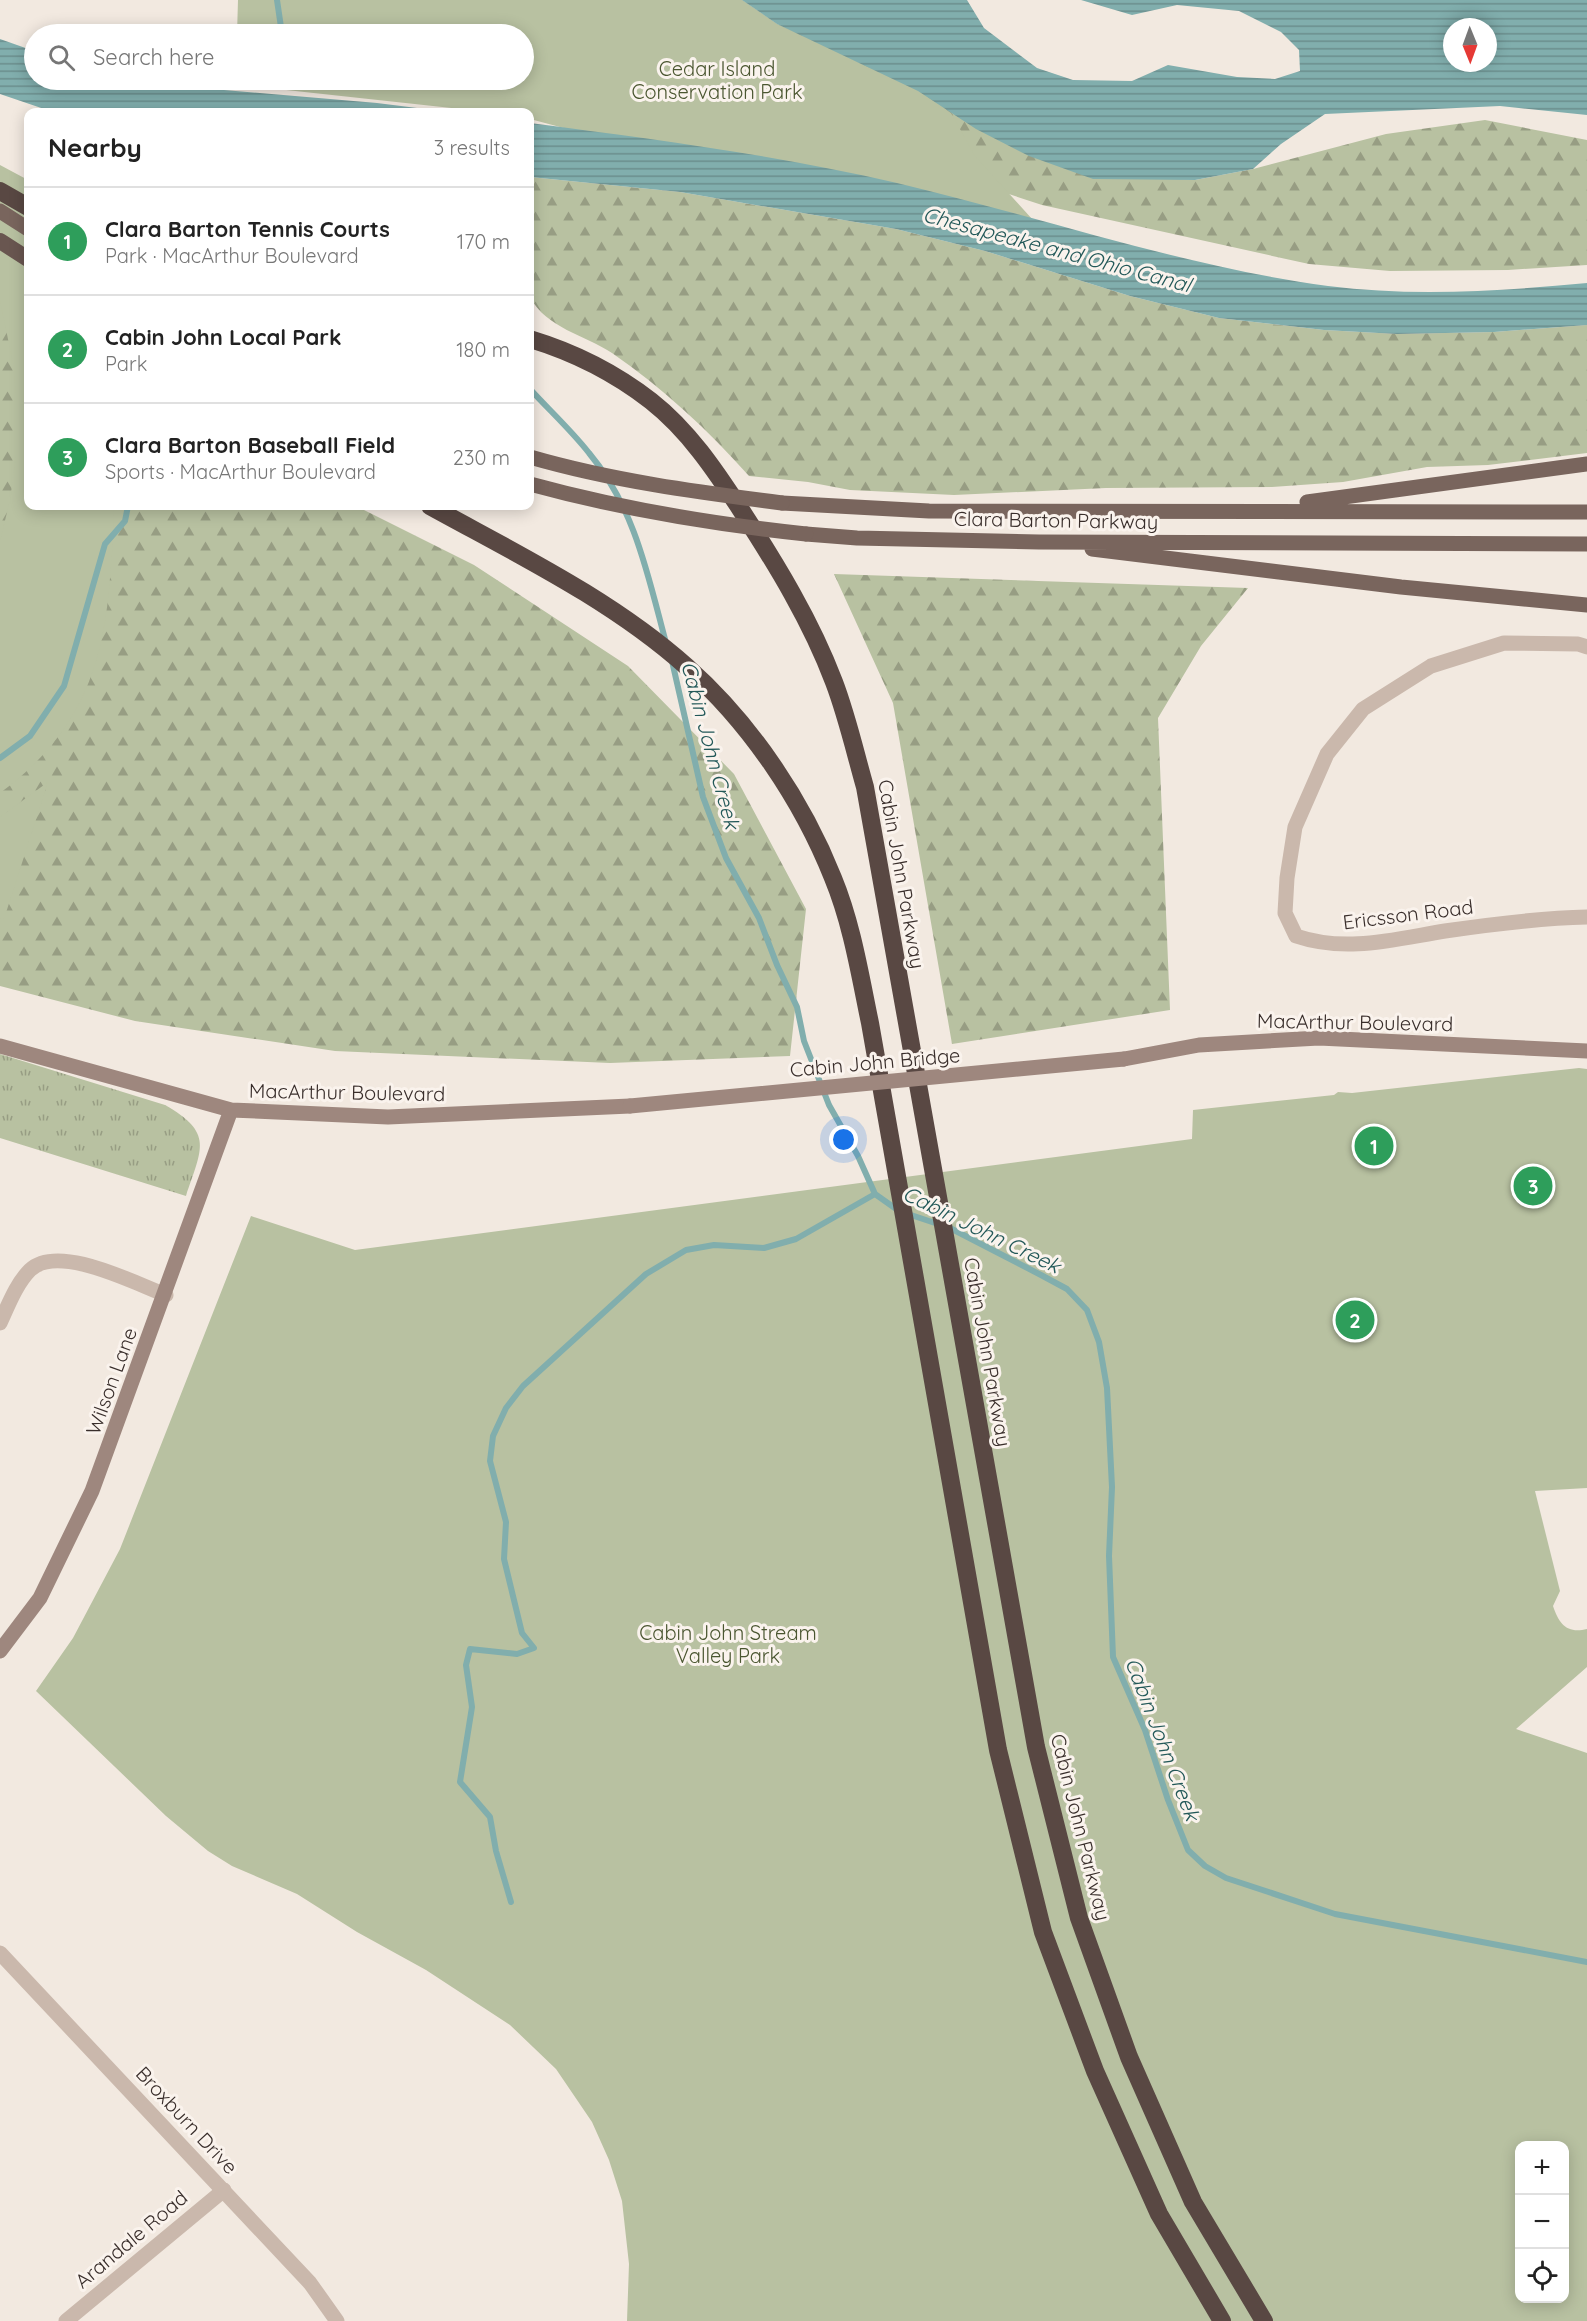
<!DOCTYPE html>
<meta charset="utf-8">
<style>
:root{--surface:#fff;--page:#f2f2f2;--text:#222;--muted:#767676;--line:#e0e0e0;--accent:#0f766e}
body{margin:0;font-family:Quicksand,sans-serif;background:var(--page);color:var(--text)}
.controls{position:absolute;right:18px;bottom:18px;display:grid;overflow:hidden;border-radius:12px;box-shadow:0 3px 15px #0003}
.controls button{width:54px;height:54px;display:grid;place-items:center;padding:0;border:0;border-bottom:2px solid var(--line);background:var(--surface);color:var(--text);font:30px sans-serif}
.compass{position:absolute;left:1443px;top:18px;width:54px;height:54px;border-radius:50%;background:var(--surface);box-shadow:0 3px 15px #0003;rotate:179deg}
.you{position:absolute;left:844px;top:1140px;width:21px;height:21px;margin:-15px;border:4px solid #fff;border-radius:50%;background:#1a73e8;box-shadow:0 0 0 9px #1a73e833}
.badge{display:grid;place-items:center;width:39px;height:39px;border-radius:50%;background:var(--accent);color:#fff;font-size:20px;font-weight:700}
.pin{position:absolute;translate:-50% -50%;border:3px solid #fff;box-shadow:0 2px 6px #0006}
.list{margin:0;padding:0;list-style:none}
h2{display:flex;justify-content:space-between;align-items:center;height:78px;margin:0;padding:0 24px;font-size:26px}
h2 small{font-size:20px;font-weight:400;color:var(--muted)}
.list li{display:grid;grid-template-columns:39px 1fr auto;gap:18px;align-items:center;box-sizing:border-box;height:108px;padding:0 24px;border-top:2px solid var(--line)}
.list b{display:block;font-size:22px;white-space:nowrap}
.list p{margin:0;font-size:20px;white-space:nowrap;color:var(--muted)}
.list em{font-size:20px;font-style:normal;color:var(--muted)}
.icon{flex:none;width:33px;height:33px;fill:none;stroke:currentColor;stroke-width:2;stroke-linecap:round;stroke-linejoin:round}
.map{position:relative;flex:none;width:1587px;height:2321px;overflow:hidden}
.search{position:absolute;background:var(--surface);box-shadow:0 3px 15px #0003;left:24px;top:24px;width:510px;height:66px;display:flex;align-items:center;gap:15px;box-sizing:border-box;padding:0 21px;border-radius:33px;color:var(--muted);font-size:22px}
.panel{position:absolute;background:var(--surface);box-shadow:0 3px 15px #0003;left:24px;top:108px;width:510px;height:402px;border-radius:12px}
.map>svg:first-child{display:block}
.grass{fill:url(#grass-tufts)}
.forest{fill:url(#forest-firs)}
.park{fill:#b8c1a1;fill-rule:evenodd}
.water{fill:url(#water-rules);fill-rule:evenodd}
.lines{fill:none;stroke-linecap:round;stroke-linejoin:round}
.stream{stroke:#81aead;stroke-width:6}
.minor{stroke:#cab8ac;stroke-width:15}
.secondary{stroke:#9e877e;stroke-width:15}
.primary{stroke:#79655d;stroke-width:15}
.trunk{stroke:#695650;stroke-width:16}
.motorway{stroke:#594843;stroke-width:18}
.secondary-bridge{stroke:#9e877e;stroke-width:15}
.primary-bridge{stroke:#79655d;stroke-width:15}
.labels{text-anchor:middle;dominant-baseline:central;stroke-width:6;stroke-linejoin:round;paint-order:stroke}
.park-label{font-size:20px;fill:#4a5630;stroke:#faf3ed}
.street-label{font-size:20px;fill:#392e2b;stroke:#faf3ed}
.water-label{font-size:21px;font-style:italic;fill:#225858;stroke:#faf3ed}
</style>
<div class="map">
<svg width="1587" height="2321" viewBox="0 0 1587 2321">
<defs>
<pattern id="grass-tufts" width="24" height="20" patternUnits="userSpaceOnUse" patternTransform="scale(1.5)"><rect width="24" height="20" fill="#b8c1a1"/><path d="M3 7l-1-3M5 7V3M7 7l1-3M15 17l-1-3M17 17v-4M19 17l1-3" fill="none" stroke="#979d83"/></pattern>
<pattern id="forest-firs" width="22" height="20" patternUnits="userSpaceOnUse" patternTransform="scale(1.5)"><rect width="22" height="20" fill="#b8c1a1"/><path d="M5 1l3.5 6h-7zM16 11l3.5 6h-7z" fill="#979d83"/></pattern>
<pattern id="water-rules" width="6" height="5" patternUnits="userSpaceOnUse" patternTransform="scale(1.5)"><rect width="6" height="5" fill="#81aead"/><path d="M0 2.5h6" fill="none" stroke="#6b8e8d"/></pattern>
</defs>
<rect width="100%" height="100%" fill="#f2e9e0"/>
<path class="grass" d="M 0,1054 L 165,1105 C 214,1133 202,1148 186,1196 L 0,1138 Z"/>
<path class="forest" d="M 742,0 L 777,24 L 1147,177 L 1195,180 L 1253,169 L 1386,134 L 1485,120 L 1587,140 L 1587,265 L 1508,270 L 1390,271 L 1309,264 L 1042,205 L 911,162 L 524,80 L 524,34 L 327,34 Z
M 530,177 L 680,192 L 896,229 L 985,251 L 1130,296 L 1219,318 L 1324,330 L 1397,334 L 1494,332 L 1587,325 L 1587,453 L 1488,465 L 1427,467 L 1343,482 L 1272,487 L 1106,488 L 954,495 L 850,490 L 808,482 L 749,476 C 708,430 663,388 612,353 C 585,335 546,328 530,297 Z
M 0,275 L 28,298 L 28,506 L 356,506 L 474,565 L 628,666 L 734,774 L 806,909 L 790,1056 L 610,1063 L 335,1051 L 135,1021 L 0,986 Z
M 834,574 L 1248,588 L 1201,646 L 1158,718 L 1170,1010 L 952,1044 L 893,703 Z"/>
<path class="park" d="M 238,0 L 742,0 L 777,24 L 919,91 L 951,113 L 975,156 L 1042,230 L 620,143 L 530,119 L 530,112 L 488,112 L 241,85 L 240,80 L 524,80 L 524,34 L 237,34 Z
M 0,165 L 28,180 L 28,506 L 113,506 C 115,530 112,554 110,578 C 103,672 77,736 0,793 L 0,541 L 10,500 L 16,455 L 16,393 L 13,363 L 0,301 Z
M 48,782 L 4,919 L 0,918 L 0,817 Z
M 1579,1068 L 1587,1069 L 1587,1488 L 1535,1491 L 1560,1591 L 1553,1606 C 1559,1624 1567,1634 1587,1629 L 1587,1667 L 1516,1729 L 1587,1753 L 1587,2321 L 627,2321 L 629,2264 L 622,2201 L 609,2160 L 592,2122 L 556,2069 L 510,2025 L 426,1970 L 357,1932 L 297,1894 L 232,1866 L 208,1851 L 166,1816 L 36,1691 L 73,1638 L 120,1549 L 251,1216 L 355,1250 L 1192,1139 L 1193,1110 L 1334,1095 L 1338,1092 L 1352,1093 ZM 1520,2146 L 1564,2146 L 1564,2298 L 1520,2298 Z"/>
<path class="water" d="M 742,0 L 967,0 L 984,28 L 1037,68 L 1073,80 L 1132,81 L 1168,65 L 1237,77 L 1275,79 L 1300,71 L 1299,50 L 1281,32 L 1239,11 L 1177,5 L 1132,15 L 1081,0 L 1587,0 L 1587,115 L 1500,106 L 1325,114 L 1281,144 L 1253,169 L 1195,180 L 1093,179 L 1029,156 L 976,129 L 918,91 L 777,24 ZM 1452,27 L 1488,27 L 1488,63 L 1452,63 Z
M 0,39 L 34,51 L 34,80 L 142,80 L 166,85 L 377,103 L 449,112 L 53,112 L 0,94 Z
M 530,123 C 652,139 777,155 897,183 C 1041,217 1181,266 1328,286 C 1414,297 1502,291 1587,283 L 1587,325 L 1494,332 L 1397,334 L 1324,330 L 1219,318 L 1130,296 L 985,251 L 896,229 L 680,192 L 530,177 Z"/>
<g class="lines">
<path class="stream" d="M 277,0 L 282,34
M 530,389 C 549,410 571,430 589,453 C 635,508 648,576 666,643
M 672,661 L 703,797 L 726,858 L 759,918 L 777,965 L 797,1007 L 804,1041 L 829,1105 L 858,1156 L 875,1194 L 899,1211 L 950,1228 L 1041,1275 L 1067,1289 L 1087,1310 L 1099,1342 L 1107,1388 L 1112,1487 L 1109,1556 L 1113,1657 L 1145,1730 L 1168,1800 L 1188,1850 L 1205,1866 L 1226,1878 L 1335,1914 L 1587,1962
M 0,758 L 30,736 L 64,686 L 105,544 L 125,521 L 128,506
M 511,1902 L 496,1851 L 490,1817 L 460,1782 L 472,1707 L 466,1665 L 470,1649 L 517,1654 L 534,1648 L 522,1633 L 504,1559 L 506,1522 L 490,1461 L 493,1436 L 506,1408 L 523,1386 L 646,1274 L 686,1250 L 714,1245 L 764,1248 L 796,1239 L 875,1194"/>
<path class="minor" d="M 1587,647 L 1578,644 L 1504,643 L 1431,666 L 1363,709 L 1327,754 L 1295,827 L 1287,878 L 1285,913 L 1296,936 C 1346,953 1395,939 1445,931 C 1493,924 1539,918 1587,917
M 0,1323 C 8,1306 16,1284 30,1270 C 58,1243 134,1283 166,1295
M 0,1953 L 310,2283 L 337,2321
M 66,2321 L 224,2190"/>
<path class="secondary" d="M 0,1046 L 231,1110 L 388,1117 L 630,1106
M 1124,1059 L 1199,1045 L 1319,1038 L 1587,1051
M 0,1651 L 40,1598 L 92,1491 L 231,1110"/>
<path class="primary" d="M 0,211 L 28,229
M 1307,502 L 1587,464
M 782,503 L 929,511 L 1587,512
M 806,534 L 857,538 L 1039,542 L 1587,544
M 1092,549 L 1401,587 L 1587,605"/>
<path class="trunk" d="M 0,241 L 28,259"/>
<path class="motorway" d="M 0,191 L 28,207
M 530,339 C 573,352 615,373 651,401 C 688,430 715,470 741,510 C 776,564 811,621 834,682 C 847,716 855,752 865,787 L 1036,1747 L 1079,1918 L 1129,2057 L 1193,2202 L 1264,2321
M 430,506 C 517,554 612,600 687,667 C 750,723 802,800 833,878 C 852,924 860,975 870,1023 L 998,1750 L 1043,1932 L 1095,2071 L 1159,2214 L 1222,2321"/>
<path class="secondary-bridge" d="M 630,1106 L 1124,1059"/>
<path class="primary-bridge" d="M 530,457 C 613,481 697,492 782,503
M 530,484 C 621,509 712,524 806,534"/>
</g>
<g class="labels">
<g class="park-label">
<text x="717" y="68">Cedar Island<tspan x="717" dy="23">Conservation Park</tspan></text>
<text x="728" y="1632">Cabin John Stream<tspan x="728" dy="23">Valley Park</tspan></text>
</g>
<g class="street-label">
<text transform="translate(1056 520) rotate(1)">Clara Barton Parkway</text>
<text transform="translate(902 874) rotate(80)">Cabin John Parkway</text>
<text transform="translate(1408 914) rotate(-7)">Ericsson Road</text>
<text transform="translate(1355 1022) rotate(1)">MacArthur Boulevard</text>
<text transform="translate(875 1062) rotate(-5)">Cabin John Bridge</text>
<text transform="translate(347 1092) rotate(1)">MacArthur Boulevard</text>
<text transform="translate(988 1352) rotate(80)">Cabin John Parkway</text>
<text transform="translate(111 1381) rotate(-70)">Wilson Lane</text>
<text transform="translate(1081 1827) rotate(76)">Cabin John Parkway</text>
<text transform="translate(187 2120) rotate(47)">Broxburn Drive</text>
<text transform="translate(131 2239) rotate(-40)">Arandale Road</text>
</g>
<g class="water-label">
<text transform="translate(1057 249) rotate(15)">Chesapeake and Ohio Canal</text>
<text transform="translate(711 745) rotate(75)">Cabin John Creek</text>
<text transform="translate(982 1229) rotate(26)">Cabin John Creek</text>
<text transform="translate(1163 1739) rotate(69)">Cabin John Creek</text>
</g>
</g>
</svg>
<div class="controls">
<button>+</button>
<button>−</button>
<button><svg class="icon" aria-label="locate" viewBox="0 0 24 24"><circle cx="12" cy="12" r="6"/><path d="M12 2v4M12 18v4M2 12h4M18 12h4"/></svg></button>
</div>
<svg class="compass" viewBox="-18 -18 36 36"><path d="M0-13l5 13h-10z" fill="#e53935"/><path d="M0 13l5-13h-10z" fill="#767676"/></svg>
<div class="you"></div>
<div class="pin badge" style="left:1374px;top:1146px;background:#2e9e5b">1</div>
<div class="pin badge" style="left:1355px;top:1320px;background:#2e9e5b">2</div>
<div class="pin badge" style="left:1533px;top:1186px;background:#2e9e5b">3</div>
<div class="search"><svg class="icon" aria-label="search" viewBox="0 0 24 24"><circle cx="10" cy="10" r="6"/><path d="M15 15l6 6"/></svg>Search here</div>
<section class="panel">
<h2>Nearby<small>3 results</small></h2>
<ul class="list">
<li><span class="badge" style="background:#2e9e5b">1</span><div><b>Clara Barton Tennis Courts</b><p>Park · MacArthur Boulevard</p></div><em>170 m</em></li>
<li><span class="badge" style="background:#2e9e5b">2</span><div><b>Cabin John Local Park</b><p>Park</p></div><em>180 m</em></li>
<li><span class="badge" style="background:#2e9e5b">3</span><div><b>Clara Barton Baseball Field</b><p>Sports · MacArthur Boulevard</p></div><em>230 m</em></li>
</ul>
</section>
</div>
